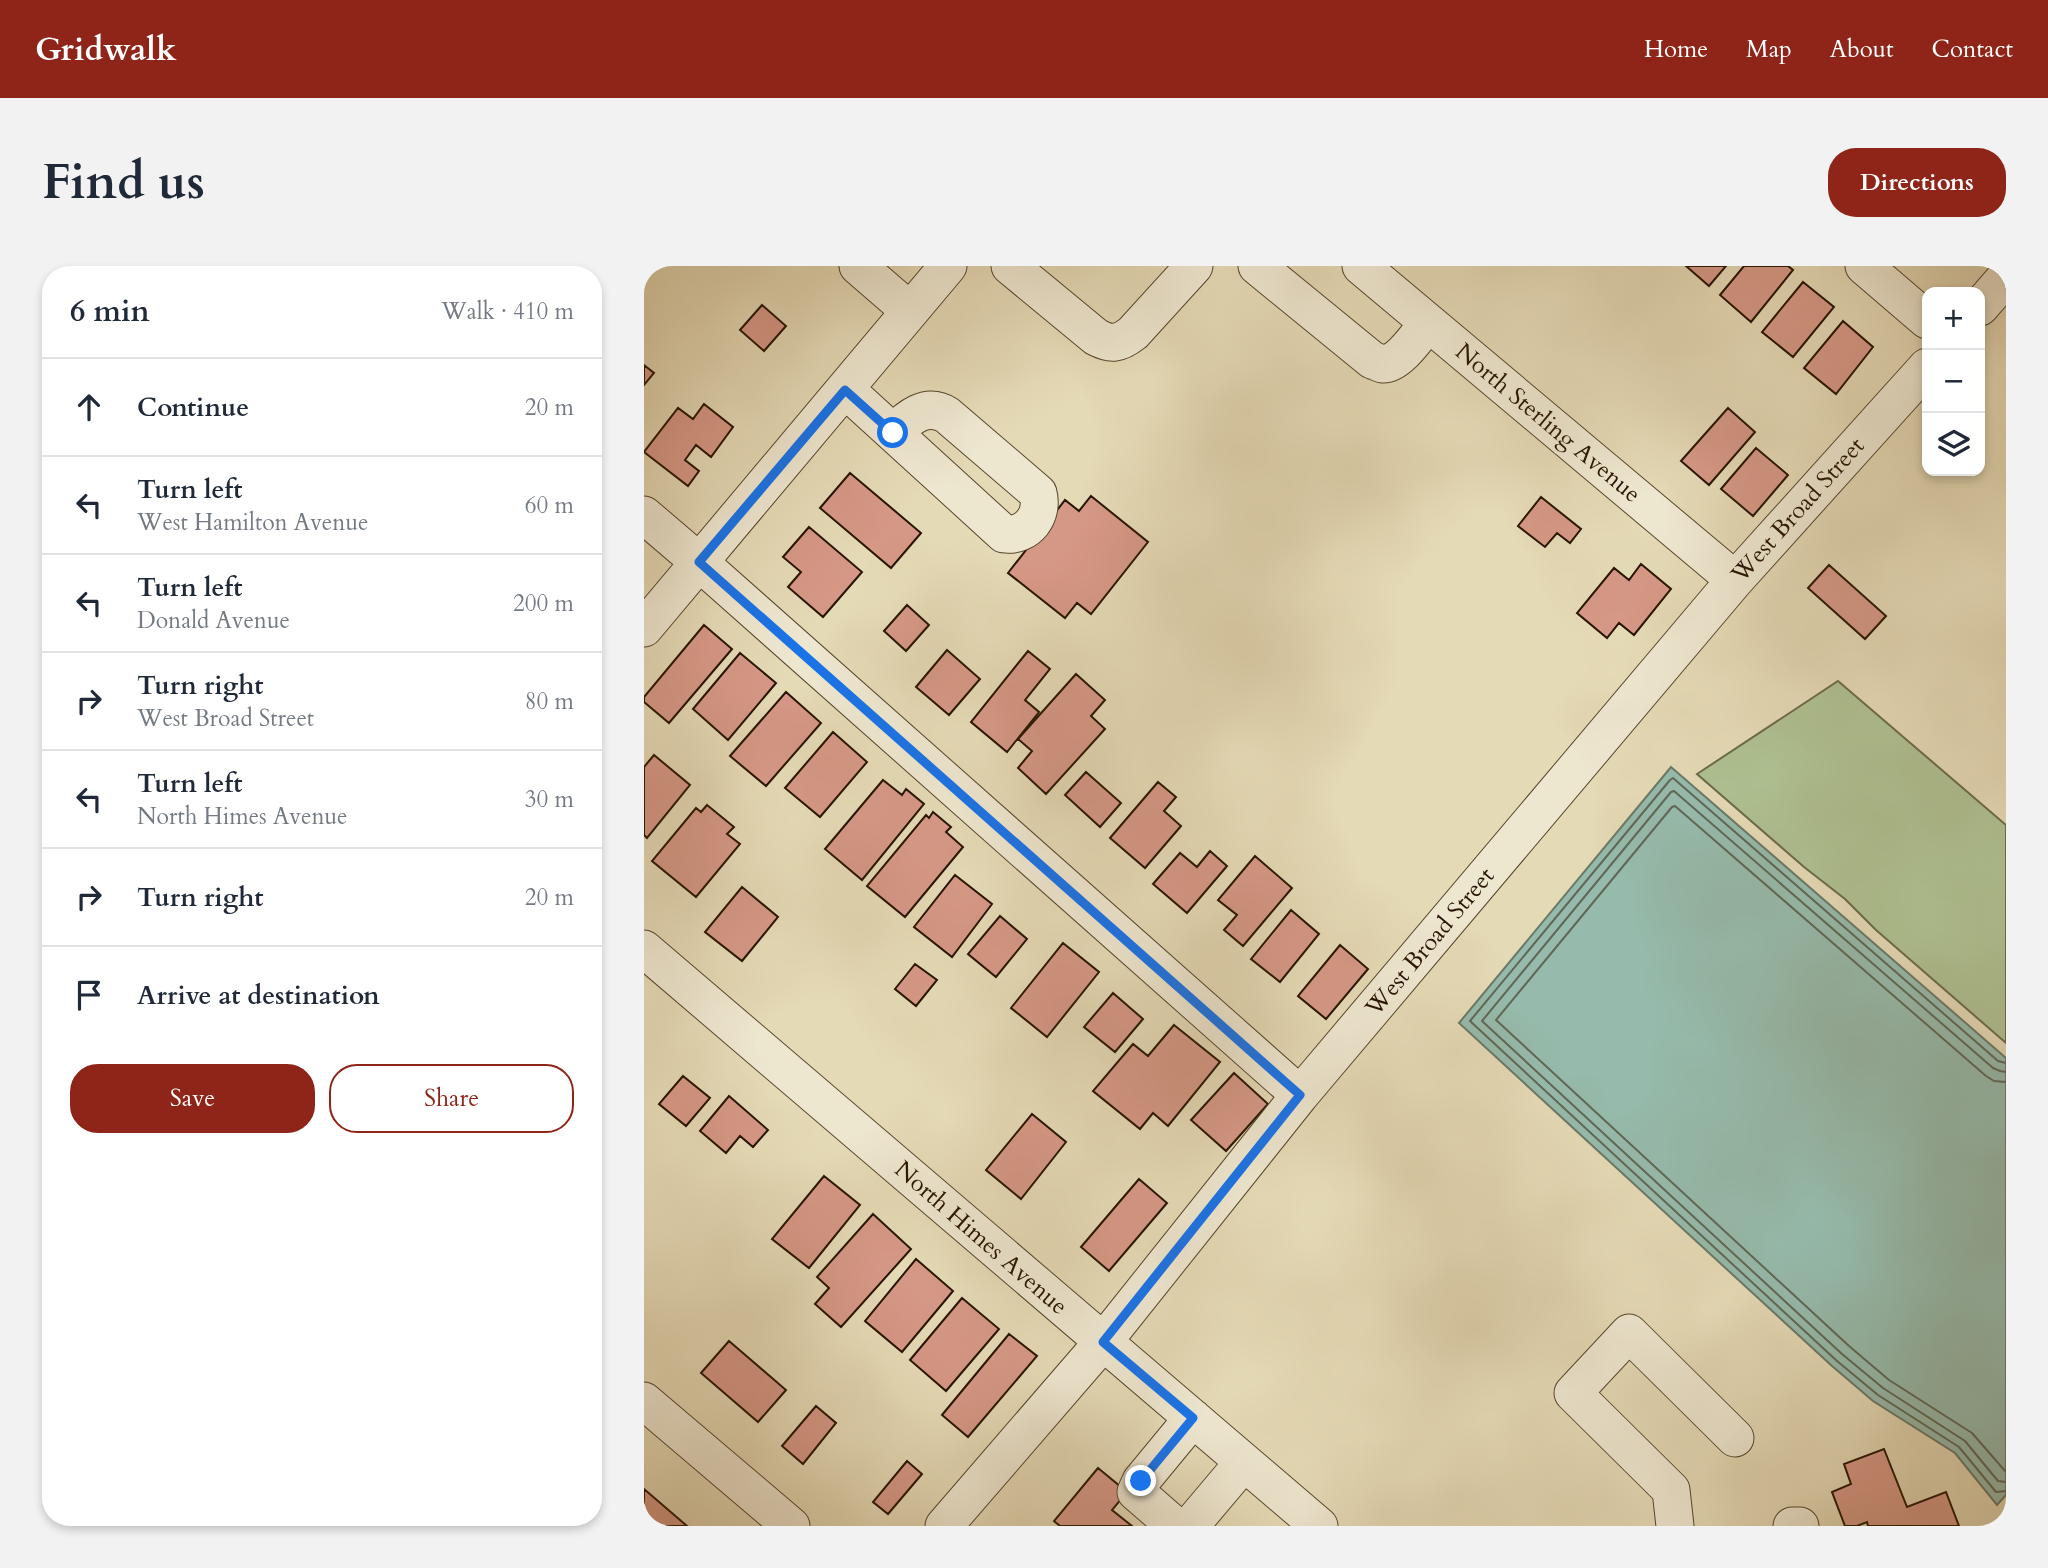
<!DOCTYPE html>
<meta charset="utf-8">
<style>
:root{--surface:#fff;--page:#f2f2f3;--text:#1f2937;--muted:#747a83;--line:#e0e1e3;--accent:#8f2418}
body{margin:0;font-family:Cardo,serif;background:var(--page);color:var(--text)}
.controls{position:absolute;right:21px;top:21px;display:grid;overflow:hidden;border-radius:14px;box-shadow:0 4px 10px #0003}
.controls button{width:63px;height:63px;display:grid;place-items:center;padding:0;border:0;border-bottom:2px solid var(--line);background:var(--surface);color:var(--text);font:35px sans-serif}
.stop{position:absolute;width:21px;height:21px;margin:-16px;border:5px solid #1a73e8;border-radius:50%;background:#fff}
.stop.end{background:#1a73e8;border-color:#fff;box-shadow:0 2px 7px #0008}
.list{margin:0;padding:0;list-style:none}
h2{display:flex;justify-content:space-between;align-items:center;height:91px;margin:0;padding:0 28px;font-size:30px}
h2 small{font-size:23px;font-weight:400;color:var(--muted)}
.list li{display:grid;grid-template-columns:46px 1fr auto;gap:21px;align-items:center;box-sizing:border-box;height:98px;padding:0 28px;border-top:2px solid var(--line)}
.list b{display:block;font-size:26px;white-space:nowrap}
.list p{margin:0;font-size:23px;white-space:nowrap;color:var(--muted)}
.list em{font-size:23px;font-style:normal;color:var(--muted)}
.actions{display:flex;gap:14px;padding:21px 28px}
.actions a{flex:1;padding:16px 0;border:2px solid var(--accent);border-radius:28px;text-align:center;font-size:24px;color:var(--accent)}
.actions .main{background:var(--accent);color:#fff}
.icon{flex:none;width:38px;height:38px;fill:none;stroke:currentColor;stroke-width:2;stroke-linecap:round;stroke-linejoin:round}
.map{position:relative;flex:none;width:1362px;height:1260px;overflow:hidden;border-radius:28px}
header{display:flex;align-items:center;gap:42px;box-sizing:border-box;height:98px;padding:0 35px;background:var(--accent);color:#fff}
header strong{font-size:33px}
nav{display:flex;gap:38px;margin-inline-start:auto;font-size:24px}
.intro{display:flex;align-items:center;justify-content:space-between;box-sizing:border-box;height:168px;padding:0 42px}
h1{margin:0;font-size:49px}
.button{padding:18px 32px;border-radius:28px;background:var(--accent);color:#fff;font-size:24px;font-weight:700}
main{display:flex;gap:42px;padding:0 42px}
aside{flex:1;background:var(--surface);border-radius:28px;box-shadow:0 4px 10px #0003}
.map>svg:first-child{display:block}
.green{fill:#afc192;stroke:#6c6b4a;stroke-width:2}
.water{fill:#96bbac;stroke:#6a7968;stroke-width:2}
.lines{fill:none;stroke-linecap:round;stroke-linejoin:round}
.shore{stroke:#5f6856;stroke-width:2}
.building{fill:#d69886;stroke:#281501;stroke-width:2}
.minor-casing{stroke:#57462e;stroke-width:39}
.minor{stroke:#eee7d0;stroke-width:37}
.route{stroke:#1a73e8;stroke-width:9}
.labels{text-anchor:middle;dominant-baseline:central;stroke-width:7;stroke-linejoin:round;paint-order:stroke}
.street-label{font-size:24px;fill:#281501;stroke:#eee7d0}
</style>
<header>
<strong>Gridwalk</strong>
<nav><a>Home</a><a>Map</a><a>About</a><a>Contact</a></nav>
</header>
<div class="intro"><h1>Find us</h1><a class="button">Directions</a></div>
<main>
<aside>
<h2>6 min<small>Walk · 410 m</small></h2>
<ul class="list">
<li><svg class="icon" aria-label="ahead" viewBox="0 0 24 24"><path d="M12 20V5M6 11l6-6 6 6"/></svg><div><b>Continue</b></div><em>20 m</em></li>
<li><svg class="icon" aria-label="left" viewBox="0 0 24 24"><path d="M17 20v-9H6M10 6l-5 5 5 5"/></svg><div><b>Turn left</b><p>West Hamilton Avenue</p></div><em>60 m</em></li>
<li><svg class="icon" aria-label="left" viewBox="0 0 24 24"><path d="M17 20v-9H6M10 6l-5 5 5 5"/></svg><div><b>Turn left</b><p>Donald Avenue</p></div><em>200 m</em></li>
<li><svg class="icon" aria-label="right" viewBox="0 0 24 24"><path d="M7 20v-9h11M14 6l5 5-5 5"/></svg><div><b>Turn right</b><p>West Broad Street</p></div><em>80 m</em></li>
<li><svg class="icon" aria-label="left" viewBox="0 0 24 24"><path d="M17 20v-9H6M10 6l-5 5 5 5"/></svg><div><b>Turn left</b><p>North Himes Avenue</p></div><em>30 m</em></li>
<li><svg class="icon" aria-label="right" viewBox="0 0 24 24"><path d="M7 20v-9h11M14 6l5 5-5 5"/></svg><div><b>Turn right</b></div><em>20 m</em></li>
<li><svg class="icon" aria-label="arrive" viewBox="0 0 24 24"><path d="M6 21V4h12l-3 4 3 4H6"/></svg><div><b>Arrive at destination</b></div></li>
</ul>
<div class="actions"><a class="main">Save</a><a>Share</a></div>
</aside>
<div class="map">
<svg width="1362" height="1260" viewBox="0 0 1362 1260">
<rect width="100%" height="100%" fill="#e5dab6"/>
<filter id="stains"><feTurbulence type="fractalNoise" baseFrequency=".00286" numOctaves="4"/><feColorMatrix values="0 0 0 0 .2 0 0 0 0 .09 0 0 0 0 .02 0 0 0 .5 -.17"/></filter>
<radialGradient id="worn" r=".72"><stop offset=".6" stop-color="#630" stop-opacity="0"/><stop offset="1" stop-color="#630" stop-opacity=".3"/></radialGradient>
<path class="green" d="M 1194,415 L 1362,559 L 1362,777 L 1232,664 L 1201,633 L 1160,601 L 1053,508 Z"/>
<path class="water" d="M 1027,501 L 1362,792 L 1362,1229 L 1353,1239 L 1311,1187 L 1229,1135 L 1188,1100 L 815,757 Z"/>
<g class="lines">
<path class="shore" d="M 1362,797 L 1354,795 L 1029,512 L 1026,514 L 826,755 L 1193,1095 L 1234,1129 L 1315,1181 L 1352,1226 L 1362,1225
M 1362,806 L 1356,805 L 1349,802 L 1030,525 L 1027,526 L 838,755 L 1198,1088 L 1239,1122 L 1321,1175 L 1354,1215 L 1362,1216
M 1362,816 L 1350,815 L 1342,810 L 1031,540 L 1028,541 L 852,754 L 1205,1080 L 1245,1114 L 1328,1167 L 1362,1206"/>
</g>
<path class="building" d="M 1042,0 L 1082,0 L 1065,20 Z
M 1100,0 L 1144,0 L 1149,4 L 1107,56 L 1076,29 Z
M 1159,16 L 1190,41 L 1149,91 L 1118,66 Z
M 118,39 L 142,60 L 120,85 L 96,64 Z
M 1199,55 L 1229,81 L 1192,128 L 1160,102 Z
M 0,99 L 10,107 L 0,119 Z
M 60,138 L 89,161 L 67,191 L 52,179 L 41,194 L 55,205 L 44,220 L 0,186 L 34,142 L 49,153 Z
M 1084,142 L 1111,166 L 1065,219 L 1037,195 Z
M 1112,182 L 1144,209 L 1109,250 L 1077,223 Z
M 206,207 L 277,267 L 247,302 L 176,242 Z
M 447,230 L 504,276 L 447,348 L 433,337 L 421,352 L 364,307 L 421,234 L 435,245 Z
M 897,231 L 937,263 L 926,277 L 913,267 L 901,281 L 874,260 Z
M 165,261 L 218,306 L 179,351 L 144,321 L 157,306 L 139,291 Z
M 997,298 L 1027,323 L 990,369 L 975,357 L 963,372 L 933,347 L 970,302 L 985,314 Z
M 1185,299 L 1242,350 L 1221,373 L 1164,322 Z
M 263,339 L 285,359 L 262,385 L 240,365 Z
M 60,359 L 88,383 L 25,457 L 0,436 L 0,431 Z
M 303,384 L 336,413 L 305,449 L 272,421 Z
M 384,385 L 406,403 L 381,434 L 395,446 L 363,486 L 327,456 Z
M 96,387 L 132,417 L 84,474 L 49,443 Z
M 432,408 L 461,434 L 447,450 L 461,463 L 402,528 L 374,502 L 388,485 L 374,473 Z
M 142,426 L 177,457 L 122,520 L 86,490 Z
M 189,466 L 223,496 L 176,551 L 141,522 Z
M 10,489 L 46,519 L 3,572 L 0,569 L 0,501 Z
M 442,506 L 477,537 L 456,561 L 421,529 Z
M 239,514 L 258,529 L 262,523 L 280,538 L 218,614 L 181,583 Z
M 514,516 L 532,531 L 520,545 L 537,560 L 501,602 L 466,572 Z
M 63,539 L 90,561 L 83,568 L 96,578 L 52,631 L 8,595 L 52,542 L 57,546 Z
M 289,546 L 307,561 L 302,566 L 319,581 L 261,651 L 223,620 L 282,549 L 285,552 Z
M 566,585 L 583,600 L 543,647 L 509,618 L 536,587 L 553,601 Z
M 611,590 L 648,622 L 599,680 L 580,664 L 593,649 L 574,634 Z
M 311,609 L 348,638 L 308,691 L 270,661 Z
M 98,621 L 134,651 L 98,695 L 61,666 Z
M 647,644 L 675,668 L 636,716 L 607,693 Z
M 356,650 L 383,673 L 352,711 L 324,688 Z
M 419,677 L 455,706 L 403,771 L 367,742 Z
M 696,679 L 724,703 L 682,753 L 654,730 Z
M 271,698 L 293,714 L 272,740 L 251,723 Z
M 469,727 L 499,753 L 471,786 L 440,761 Z
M 530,759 L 576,796 L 524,860 L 509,847 L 496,863 L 449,825 L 489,778 L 504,790 Z
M 590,807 L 624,838 L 582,885 L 547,854 Z
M 39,810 L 66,832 L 42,860 L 15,838 Z
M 85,830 L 124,864 L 109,881 L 96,870 L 82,887 L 56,865 Z
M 388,848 L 422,876 L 377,933 L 342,904 Z
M 180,910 L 216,939 L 165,1002 L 128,973 Z
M 495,913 L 523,937 L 465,1005 L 437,981 Z
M 229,948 L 267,983 L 197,1061 L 171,1038 L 185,1022 L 173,1011 Z
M 272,993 L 309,1025 L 258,1086 L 221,1055 Z
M 318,1032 L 355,1063 L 302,1125 L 266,1094 Z
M 365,1068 L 393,1090 L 324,1171 L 298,1149 Z
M 85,1075 L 142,1124 L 114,1156 L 57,1107 Z
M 172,1140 L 192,1157 L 159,1198 L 138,1180 Z
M 1240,1183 L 1263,1241 L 1302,1226 L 1315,1260 L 1224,1260 L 1223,1256 L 1213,1260 L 1201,1260 L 1188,1226 L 1207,1218 L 1200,1198 Z
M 263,1195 L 278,1208 L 244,1248 L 229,1236 Z
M 454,1202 L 483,1226 L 468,1244 L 488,1260 L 416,1260 L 410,1255 Z
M 0,1223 L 43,1260 L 0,1260 Z"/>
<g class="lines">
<g class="minor-casing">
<path id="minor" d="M 214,0 L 266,45
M 366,0 L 452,71 C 467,79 475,78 489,67 L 550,0
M 613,0 L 728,94 C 729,94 737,98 738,98 C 754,100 775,68 784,57
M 717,0 L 1091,314
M 1220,0 L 1283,54
M 1336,41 L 1362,11
M 201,123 L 360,268 C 384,271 400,249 394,227 L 303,149 C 282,136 264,152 249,167
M 0,249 L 55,296 L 656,829
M 0,362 L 304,0
M 0,683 L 675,1260
M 0,1135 L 147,1260
M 300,1260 L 459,1076 L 656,829 L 1091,314 L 1283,101
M 531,1260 L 492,1226 L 497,1215 L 549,1152
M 546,1260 L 600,1196
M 1031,1260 L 1027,1224 L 929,1127 L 985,1067 L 1091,1172
M 1148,1260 L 1156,1260"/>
</g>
<use href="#minor" class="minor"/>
</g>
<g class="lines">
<path class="route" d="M 249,167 L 201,124 L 55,296 L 656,829 L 459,1076 L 549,1152 L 497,1215"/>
</g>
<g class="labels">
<g class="street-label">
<text transform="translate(904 157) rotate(40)">North Sterling Avenue</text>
<text transform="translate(1154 244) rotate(-48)">West Broad Street</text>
<text transform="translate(786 676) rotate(-50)">West Broad Street</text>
<text transform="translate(337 972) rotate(41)">North Himes Avenue</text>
</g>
</g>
<rect width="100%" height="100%" filter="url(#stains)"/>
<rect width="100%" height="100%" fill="url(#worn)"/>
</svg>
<div class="controls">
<button>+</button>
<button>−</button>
<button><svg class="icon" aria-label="layers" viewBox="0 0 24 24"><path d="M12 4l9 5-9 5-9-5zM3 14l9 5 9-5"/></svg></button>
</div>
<div class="stop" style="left:249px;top:167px"></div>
<div class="stop end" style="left:497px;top:1215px"></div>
</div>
</main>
